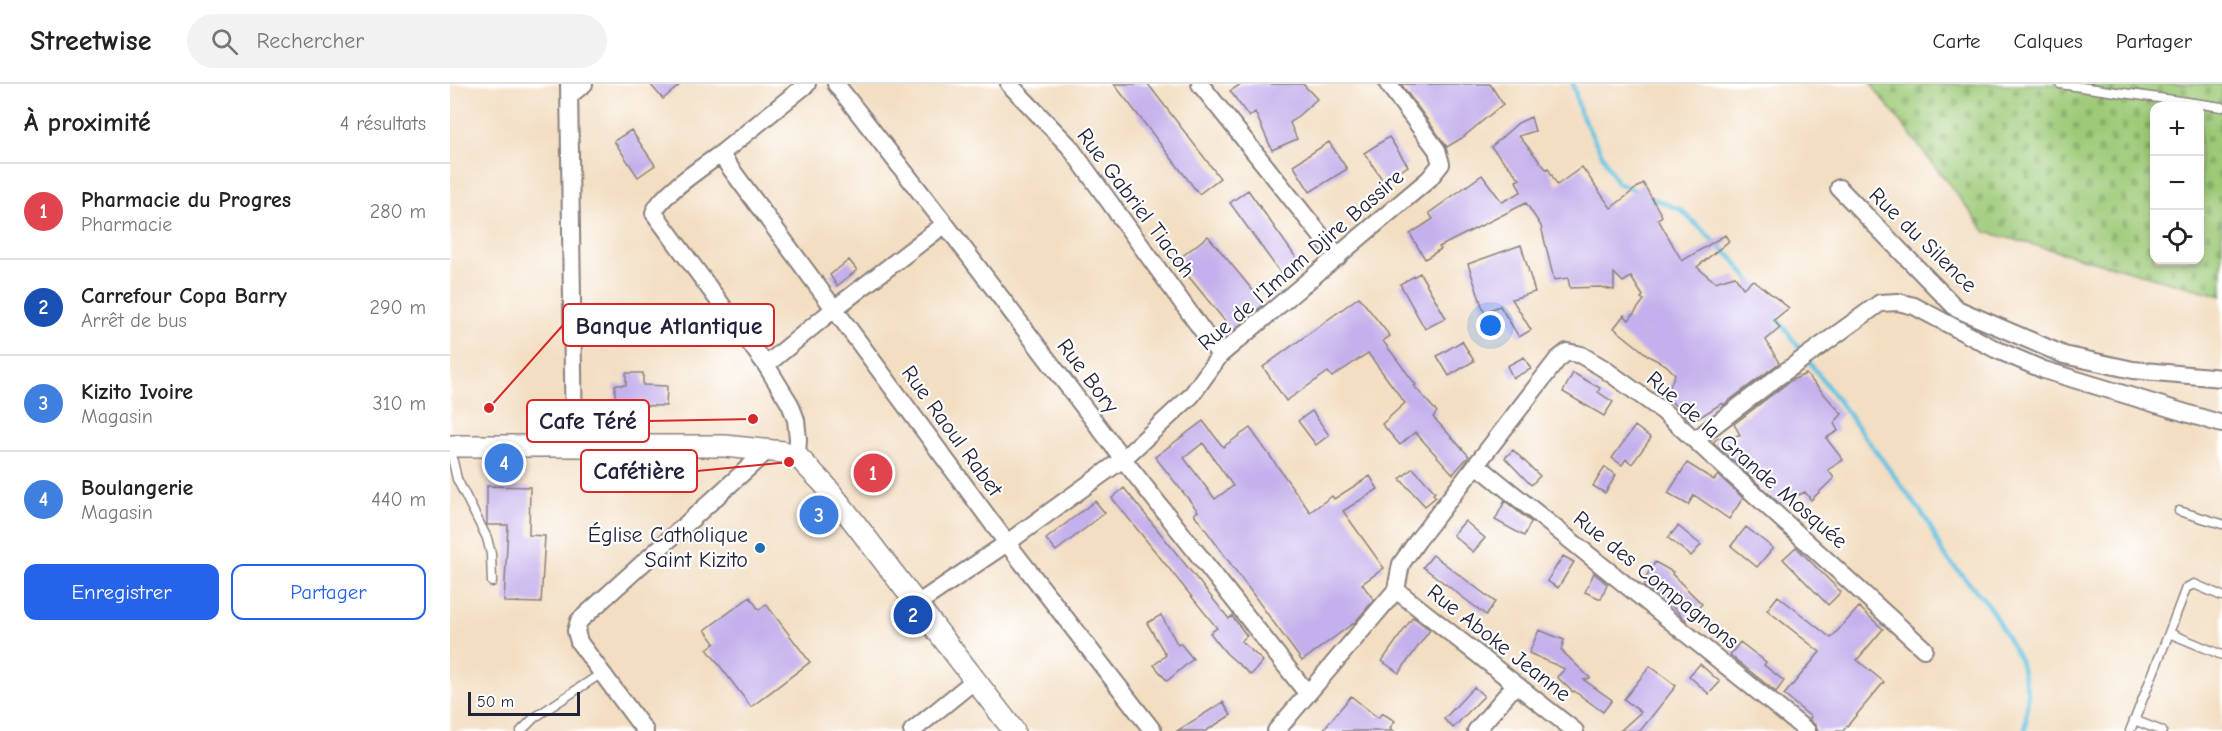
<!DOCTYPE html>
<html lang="fr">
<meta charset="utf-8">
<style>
:root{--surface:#fff;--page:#f2f2f2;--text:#222;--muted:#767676;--line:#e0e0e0;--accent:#2563eb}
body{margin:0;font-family:"Comic Neue",sans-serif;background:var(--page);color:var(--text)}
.controls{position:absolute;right:18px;top:18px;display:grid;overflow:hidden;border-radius:12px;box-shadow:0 3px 9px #0003}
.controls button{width:54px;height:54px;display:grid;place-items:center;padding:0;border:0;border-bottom:2px solid var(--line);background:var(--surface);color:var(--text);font:30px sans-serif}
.scale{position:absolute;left:18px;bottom:15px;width:112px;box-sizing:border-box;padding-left:6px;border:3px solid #22223b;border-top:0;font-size:16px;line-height:21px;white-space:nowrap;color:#22223b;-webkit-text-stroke:4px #fff;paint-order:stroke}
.you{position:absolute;left:1041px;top:242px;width:21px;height:21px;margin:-15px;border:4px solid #fff;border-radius:50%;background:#1a73e8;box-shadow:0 0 0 9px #1a73e833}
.badge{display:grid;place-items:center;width:39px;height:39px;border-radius:50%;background:var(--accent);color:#fff;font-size:20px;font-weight:700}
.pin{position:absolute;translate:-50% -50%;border:3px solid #fff;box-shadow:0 2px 6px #0006}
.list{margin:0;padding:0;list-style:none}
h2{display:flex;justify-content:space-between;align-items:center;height:78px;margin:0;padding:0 24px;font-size:26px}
h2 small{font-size:20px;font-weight:400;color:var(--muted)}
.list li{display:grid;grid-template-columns:39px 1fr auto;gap:18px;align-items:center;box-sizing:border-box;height:96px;padding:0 24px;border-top:2px solid var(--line)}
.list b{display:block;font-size:22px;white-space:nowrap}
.list p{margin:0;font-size:20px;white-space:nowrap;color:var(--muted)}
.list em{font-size:20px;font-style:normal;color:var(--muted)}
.actions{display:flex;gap:12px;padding:18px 24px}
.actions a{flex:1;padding:14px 0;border:2px solid var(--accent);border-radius:12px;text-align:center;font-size:21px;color:var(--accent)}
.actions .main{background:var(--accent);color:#fff}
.icon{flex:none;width:33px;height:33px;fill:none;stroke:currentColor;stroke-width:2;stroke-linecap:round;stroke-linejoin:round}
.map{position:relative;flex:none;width:1772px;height:647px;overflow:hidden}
header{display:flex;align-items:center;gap:36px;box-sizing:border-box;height:84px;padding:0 30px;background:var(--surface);border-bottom:2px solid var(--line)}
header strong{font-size:28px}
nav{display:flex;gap:33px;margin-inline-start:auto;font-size:21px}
.search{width:420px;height:54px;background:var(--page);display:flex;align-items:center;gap:15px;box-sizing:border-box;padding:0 21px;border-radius:33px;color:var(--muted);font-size:22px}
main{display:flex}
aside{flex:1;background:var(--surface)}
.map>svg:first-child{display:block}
.cemetery{fill:url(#cemetery-stones);stroke:#607659;stroke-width:1.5;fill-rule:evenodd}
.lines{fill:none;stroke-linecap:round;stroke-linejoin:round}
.stream{stroke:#64c3e2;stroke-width:4.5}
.building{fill:#c4b0ec;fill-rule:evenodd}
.service-casing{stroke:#8a807e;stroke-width:11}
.minor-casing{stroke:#8a807e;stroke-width:20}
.tertiary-casing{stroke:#8a807e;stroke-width:24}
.service{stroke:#fff;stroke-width:8}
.minor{stroke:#fff;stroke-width:16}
.tertiary{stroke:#fff;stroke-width:21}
.poi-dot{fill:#1f6fb2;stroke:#fff;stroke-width:2}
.labels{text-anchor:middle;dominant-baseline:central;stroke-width:4.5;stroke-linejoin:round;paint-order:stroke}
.street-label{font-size:22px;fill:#22223b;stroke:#fff}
.poi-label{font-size:22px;fill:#22223b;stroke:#fff;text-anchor:end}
.leader{fill:none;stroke:#d62828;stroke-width:2}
.callout-dot{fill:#d62828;stroke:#fff;stroke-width:2}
.callout{fill:#fff;stroke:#d62828;stroke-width:2}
.callout-label{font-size:24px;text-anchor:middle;font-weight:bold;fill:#22223b}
</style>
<header>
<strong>Streetwise</strong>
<div class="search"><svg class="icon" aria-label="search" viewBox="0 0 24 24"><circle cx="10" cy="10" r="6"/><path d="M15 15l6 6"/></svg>Rechercher</div>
<nav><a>Carte</a><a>Calques</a><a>Partager</a></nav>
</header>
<main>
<aside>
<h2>À proximité<small>4 résultats</small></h2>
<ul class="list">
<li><span class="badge" style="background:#e0444e">1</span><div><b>Pharmacie du Progres</b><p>Pharmacie</p></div><em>280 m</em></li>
<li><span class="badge" style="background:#1a4fb4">2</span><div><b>Carrefour Copa Barry</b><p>Arrêt de bus</p></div><em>290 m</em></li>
<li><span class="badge" style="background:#3f7fe0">3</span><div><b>Kizito Ivoire</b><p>Magasin</p></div><em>310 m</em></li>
<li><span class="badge" style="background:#3f7fe0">4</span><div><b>Boulangerie</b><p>Magasin</p></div><em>440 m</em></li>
</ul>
<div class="actions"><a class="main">Enregistrer</a><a>Partager</a></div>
</aside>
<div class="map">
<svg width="1772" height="647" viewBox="0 0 1772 647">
<defs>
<pattern id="cemetery-stones" width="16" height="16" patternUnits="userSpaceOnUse" patternTransform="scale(1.5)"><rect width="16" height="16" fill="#9dca77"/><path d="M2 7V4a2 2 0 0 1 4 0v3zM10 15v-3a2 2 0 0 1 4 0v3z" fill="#87ad68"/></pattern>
</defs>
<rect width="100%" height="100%" fill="#fff"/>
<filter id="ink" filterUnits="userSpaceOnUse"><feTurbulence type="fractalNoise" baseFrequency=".0167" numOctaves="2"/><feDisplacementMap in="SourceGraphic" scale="12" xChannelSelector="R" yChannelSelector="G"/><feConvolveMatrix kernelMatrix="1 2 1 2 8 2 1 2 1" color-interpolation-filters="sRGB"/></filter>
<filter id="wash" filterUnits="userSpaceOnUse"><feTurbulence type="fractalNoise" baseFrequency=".008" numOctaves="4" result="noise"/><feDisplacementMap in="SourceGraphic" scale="24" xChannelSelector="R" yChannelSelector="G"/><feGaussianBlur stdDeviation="1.35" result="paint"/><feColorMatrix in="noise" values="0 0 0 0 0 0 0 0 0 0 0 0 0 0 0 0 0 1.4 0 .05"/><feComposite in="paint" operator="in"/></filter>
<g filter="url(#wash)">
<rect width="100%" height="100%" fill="#f3dec2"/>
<path class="cemetery" d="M 1421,0 L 1772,0 L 1772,212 L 1536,148 ZM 1704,22 L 1750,22 L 1750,176 L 1704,176 Z"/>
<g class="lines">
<path class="stream" d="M 1123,0 L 1130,28 L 1167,99 L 1189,108
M 1197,112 L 1231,126 L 1283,175 L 1303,201
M 1324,230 L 1353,269
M 1358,276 L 1477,436 L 1493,470 L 1538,520 L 1570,576 L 1578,610 L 1575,647"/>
</g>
<g id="blocks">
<path class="building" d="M 200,0 L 231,0 L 213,15 Z
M 664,0 L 698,0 L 770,94 L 749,110 Z
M 791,0 L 853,0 L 867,15 L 840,39 L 847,55 L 822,66 L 805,28 L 799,33 L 780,7 Z
M 951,0 L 1040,0 L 1053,20 L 1012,54 L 997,63 Z
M 1081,33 L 1085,47 L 1069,52 L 1096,85 L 1098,84 L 1107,101 L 1132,83 L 1161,124 L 1193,99 L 1212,132 L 1208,135 L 1232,177 L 1275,151 L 1279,157 L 1247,183 L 1265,198 L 1285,192 L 1293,204 L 1303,196 L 1339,224 L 1324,236 L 1330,244 L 1316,256 L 1329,279 L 1273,321 L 1272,319 L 1247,335 L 1246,332 L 1239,336 L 1216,312 L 1225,290 L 1216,281 L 1200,273 L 1164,244 L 1174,231 L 1179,236 L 1194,216 L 1191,214 L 1193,212 L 1181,193 L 1173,198 L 1164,189 L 1164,206 L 1150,203 L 1120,204 L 1118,194 L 1104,196 L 1091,142 L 1076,119 L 989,163 L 991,165 L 975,175 L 960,150 L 983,135 L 979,129 L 1032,91 L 1052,118 L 1071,108 L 1066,97 L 1070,95 L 1041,63 L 1068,39 Z
M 181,46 L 205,81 L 188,93 L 164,57 Z
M 939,53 L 958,82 L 934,98 L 914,69 Z
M 879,58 L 897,85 L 860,108 L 843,81 Z
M 798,106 L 852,182 L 834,194 L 780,119 Z
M 758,152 L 814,220 L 783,247 L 726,177 Z
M 1071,161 L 1085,208 L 1062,215 L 1081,246 L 1069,253 L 1050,222 L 1034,228 L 1018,180 Z
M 399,176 L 407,186 L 387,202 L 380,191 Z
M 970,189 L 996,234 L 975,245 L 950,200 Z
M 909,213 L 940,252 L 933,257 L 966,301 L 964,302 L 987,328 L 983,333 L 1019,372 L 1003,390 L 965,348 L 950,361 L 932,340 L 955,319 L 918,269 L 882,293 L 878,288 L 836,317 L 813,283 Z
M 1012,257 L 1024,277 L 999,292 L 987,272 Z
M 1074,273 L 1081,285 L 1063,294 L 1057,282 Z
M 176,289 L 193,289 L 193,301 L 217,302 L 216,322 L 165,321 L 165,301 L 176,301 Z
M 1123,289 L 1150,304 L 1148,308 L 1163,318 L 1154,332 L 1113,308 Z
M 1356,290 L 1392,330 L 1384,339 L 1388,347 L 1376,354 L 1393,376 L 1378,386 L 1384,394 L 1361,416 L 1355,408 L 1330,420 L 1263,358 L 1268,354 L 1290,351 L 1284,340 L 1340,297 Z
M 862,327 L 879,351 L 866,361 L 848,337 Z
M 753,337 L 773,363 L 800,344 L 860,428 L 882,412 L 884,415 L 920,392 L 928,405 L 893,427 L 934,484 L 912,500 L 924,516 L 905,538 L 852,577 L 744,430 L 748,427 L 705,373 ZM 753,359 L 783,402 L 765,415 L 734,374 Z
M 1185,342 L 1201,354 L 1182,380 L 1176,375 L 1172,381 L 1162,374 Z
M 1063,366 L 1090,392 L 1081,401 L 1055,374 Z
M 1237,379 L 1264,396 L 1268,391 L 1293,414 L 1279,435 L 1244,411 L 1238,421 L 1218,409 Z
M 1155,383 L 1166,391 L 1155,409 L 1143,402 Z
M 963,384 L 985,408 L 983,410 L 986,413 L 975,422 L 950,395 Z
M 37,402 L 80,403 L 79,451 L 95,452 L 91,519 L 54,518 L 58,441 L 37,441 Z
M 674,404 L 779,535 L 782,532 L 797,552 L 791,557 L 813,577 L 801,591 L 776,569 L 760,549 L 767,544 L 662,414 Z
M 645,417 L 655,429 L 606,467 L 596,455 Z
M 1055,417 L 1081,438 L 1074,452 L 1045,436 Z
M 1015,437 L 1035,454 L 1023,468 L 1003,451 Z
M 1228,442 L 1251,461 L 1241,472 L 1218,454 Z
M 1296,443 L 1323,464 L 1307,483 L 1281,462 Z
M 1346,463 L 1391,508 L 1378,521 L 1333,475 Z
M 983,471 L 1045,518 L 1036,531 L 973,483 Z
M 1113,472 L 1124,478 L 1108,504 L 1097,497 Z
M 1205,478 L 1223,488 L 1222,490 L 1252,520 L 1236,536 L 1205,506 L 1202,509 L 1193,502 L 1197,497 L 1194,496 Z
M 1144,489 L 1157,500 L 1151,515 L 1135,508 Z
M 1328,512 L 1381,554 L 1409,523 L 1433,545 L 1407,576 L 1434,598 L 1393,647 L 1367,647 L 1367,643 L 1359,635 L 1361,633 L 1334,611 L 1370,568 L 1317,526 Z
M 300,513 L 309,526 L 316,520 L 360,578 L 301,623 L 257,565 L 265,559 L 255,546 Z
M 711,531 L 728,561 L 730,559 L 743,575 L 717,597 L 704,581 L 716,571 L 697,539 Z
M 963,533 L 980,546 L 949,589 L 932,577 Z
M 1089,546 L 1114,556 L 1111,566 L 1140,594 L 1134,596 L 1162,616 L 1153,628 L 1124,607 L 1123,608 L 1107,593 L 1115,585 L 1079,569 Z
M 1290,558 L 1316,578 L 1314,581 L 1334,597 L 1326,608 L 1280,571 Z
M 1250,580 L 1270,598 L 1259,610 L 1239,592 Z
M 1200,582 L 1226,602 L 1190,647 L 1170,647 L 1191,628 L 1174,615 Z
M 1024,603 L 1034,612 L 1003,644 L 994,635 Z
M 901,612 L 928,634 L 932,629 L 945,637 L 940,644 L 944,647 L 872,647 Z
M 773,618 L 781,631 L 756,647 L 727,647 Z"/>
</g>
</g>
<g filter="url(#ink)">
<use href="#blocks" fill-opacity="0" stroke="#8a807e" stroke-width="1.5"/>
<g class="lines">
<g class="service-casing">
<path id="service" d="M 1610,0 L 1772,23
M 0,364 L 7,395 L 37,454 L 41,470 L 42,498
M 1729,427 L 1772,440
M 1719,549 L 1736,504 L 1744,500 L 1772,512
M 1684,636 L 1712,647
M 71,647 L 84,634 L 152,589
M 1680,647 L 1719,549 L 1772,571"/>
</g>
<g class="minor-casing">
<path id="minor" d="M 119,0 L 124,361
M 386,0 L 495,140 L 673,375 L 857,609
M 559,0 L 619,62 L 770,271
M 750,0 L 888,173
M 120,11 L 134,0
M 270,70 L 557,459 L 703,647
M 1389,104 L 1507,225 L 1614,271 L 1683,286 L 1772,294
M 316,281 L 384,225 L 495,140
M 1245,356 L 1329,292 L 1430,219 L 1448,218 L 1464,222 L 1545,265 L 1594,286 L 1772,340
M 347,372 L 348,355 L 346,336 L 340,320 L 316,281 L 204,129 C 210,110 256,81 273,68 C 301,45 329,23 357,0
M 1027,381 L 1357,647
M 946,506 L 1125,647
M 467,520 L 557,459 L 673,375 L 741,312 L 770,271 L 979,95 L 991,80 L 987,66 L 938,0
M 195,647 L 129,558 L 126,547 L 129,537 L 318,366
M 462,647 L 525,596
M 826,647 L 946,506 L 951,480 L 968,456 L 1107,276 L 1117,268 L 1131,271 L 1153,284 L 1214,328 L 1474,565
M 1026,647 L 1065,601"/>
</g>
<g class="tertiary-casing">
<path id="tertiary" d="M 0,362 L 275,362 L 333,368 L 347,372 L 374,400 L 404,438 L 564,647"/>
</g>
<use href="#service" class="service"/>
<use href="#minor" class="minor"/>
<use href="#tertiary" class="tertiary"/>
</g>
</g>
<circle class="poi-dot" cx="310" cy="464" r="6"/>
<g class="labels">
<g class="street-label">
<text transform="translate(686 119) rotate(53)">Rue Gabriel Tiacoh</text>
<text transform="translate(1473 156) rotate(44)">Rue du Silence</text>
<text transform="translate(851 176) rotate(-41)">Rue de l'Imam Djire Bassire</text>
<text transform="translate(638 292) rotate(53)">Rue Bory</text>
<text transform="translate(502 347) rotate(54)">Rue Raoul Rabet</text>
<text transform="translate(1297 376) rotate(41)">Rue de la Grande Mosquée</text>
<text transform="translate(1206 496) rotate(39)">Rue des Compagnons</text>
<text transform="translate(1049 559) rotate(38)">Rue Aboke Jeanne</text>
</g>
<g class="poi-label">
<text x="298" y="451">Église Catholique<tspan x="298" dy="25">Saint Kizito</tspan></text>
</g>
</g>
<path class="leader" d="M39 324L113 241M303 335L199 337M339 378L247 387"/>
<g class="callout-dot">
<circle cx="39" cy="324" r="6"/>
<circle cx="303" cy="335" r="6"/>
<circle cx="339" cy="378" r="6"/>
</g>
<g class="callout">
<rect x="113" y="220" width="211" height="42" rx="6"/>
<rect x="77" y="316" width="122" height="42" rx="6"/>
<rect x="131" y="366" width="116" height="42" rx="6"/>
</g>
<g class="callout-label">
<text x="219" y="250">Banque Atlantique</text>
<text x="138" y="345">Cafe Téré</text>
<text x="189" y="395">Cafétière</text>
</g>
</svg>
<div class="controls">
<button>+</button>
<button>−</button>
<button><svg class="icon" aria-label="locate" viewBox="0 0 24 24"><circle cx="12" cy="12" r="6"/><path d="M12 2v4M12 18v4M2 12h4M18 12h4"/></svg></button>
</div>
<div class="scale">50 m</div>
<div class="you"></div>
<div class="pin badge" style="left:423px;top:389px;background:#e0444e">1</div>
<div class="pin badge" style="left:463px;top:531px;background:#1a4fb4">2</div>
<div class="pin badge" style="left:369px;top:431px;background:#3f7fe0">3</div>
<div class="pin badge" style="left:54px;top:379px;background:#3f7fe0">4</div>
</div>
</main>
